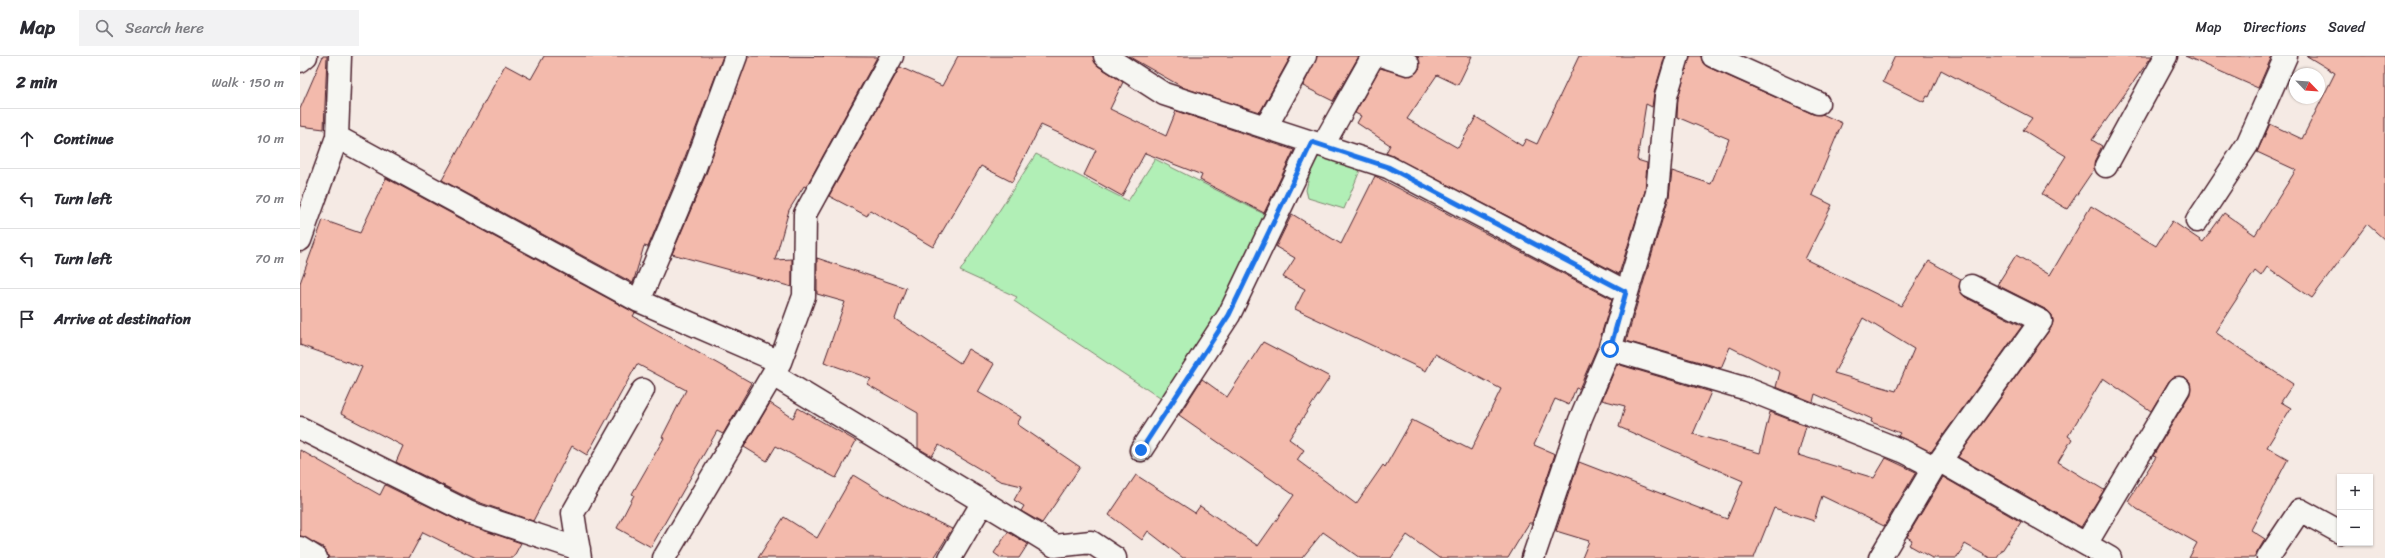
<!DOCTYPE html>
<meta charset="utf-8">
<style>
:root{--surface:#fff;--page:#f2f2f3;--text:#2b2b33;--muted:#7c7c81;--line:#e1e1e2}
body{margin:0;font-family:Sriracha,sans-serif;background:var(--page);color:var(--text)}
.controls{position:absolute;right:12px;bottom:12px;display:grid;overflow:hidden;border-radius:0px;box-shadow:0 1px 3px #0004}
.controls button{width:36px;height:36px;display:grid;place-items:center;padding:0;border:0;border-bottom:1px solid var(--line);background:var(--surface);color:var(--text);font:20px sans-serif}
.compass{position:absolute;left:1989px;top:12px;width:36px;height:36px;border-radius:50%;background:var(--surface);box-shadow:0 1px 3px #0004;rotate:115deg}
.stop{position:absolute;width:12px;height:12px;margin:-9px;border:3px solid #1a73e8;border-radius:50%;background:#fff}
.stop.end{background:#1a73e8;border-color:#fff;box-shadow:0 1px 4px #0008}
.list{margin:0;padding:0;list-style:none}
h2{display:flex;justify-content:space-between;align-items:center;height:52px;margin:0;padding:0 16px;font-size:17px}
h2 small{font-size:13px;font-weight:400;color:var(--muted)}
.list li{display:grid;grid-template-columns:26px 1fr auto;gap:12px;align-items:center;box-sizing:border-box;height:60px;padding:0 16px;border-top:1px solid var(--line)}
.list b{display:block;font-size:15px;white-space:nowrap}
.list em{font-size:13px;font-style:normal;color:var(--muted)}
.icon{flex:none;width:22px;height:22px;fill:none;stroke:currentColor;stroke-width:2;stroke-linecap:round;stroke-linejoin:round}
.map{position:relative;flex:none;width:2085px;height:502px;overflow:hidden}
header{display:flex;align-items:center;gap:24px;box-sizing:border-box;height:56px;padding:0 20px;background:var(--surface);border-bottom:1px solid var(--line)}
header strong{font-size:19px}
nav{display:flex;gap:22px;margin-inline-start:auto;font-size:14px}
.search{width:280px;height:36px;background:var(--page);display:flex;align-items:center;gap:10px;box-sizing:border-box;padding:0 14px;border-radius:0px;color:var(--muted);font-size:15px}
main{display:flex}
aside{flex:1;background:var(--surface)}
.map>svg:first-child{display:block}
.green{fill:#b1efb6;stroke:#7e8770}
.building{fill:#f3baac;stroke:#4a1f2b;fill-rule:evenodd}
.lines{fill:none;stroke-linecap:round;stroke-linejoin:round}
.minor-casing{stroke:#4a1f2b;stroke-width:25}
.minor{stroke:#f6f6f2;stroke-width:22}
.route{stroke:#1a73e8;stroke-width:5}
</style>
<header>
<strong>Map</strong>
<div class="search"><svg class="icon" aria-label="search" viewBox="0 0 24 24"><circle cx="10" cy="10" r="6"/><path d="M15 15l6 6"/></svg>Search here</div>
<nav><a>Map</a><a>Directions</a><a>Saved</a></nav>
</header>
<main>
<aside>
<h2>2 min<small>Walk · 150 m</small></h2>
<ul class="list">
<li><svg class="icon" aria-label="ahead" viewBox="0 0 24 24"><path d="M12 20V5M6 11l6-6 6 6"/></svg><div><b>Continue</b></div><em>10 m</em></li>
<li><svg class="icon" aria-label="left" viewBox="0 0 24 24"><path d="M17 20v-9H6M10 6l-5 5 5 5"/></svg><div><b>Turn left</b></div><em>70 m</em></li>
<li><svg class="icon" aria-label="left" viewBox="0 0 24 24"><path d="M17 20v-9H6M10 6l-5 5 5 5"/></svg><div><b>Turn left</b></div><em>70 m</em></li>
<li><svg class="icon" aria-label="arrive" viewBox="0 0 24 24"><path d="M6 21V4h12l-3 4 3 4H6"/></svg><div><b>Arrive at destination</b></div></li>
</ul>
</aside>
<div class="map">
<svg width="2085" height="502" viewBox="0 0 2085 502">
<rect width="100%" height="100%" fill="#f5eae4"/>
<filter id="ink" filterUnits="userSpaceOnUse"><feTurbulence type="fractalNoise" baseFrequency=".025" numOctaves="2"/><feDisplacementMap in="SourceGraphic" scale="8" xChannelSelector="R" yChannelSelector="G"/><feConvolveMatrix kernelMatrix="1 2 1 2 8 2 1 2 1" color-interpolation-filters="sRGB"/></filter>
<g filter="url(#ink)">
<path class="green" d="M 1015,95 L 1061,112 L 1044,153 L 1008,142 L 1006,134 Z
M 736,98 L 828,145 L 855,103 L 966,159 L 923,252 L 863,344 L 714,245 L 717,241 L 660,215 Z"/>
<path class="building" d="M 23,0 L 27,0 L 24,73 L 0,70 L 0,53 Z
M 244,0 L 423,0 L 382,109 L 348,191 L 344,190 L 333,227 L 142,124 L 205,9 L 231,23 Z
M 448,0 L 577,1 L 506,131 L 504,130 L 489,154 L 475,204 L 492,203 L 492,231 L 372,198 L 406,118 Z
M 658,0 L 793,0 L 798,10 L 823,26 L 810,53 L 866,80 L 876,55 L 994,94 L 964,157 L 900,124 L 902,119 L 845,97 L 822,140 L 784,119 L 796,94 L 741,69 L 712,126 L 681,110 L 633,191 L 570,154 L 567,160 L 529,140 L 600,11 L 642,30 Z
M 828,0 L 991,0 L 960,56 L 884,32 Z
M 1017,0 L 1059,0 L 1033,45 L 1003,30 Z
M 1118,0 L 1172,0 L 1158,29 L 1137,19 L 1107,63 L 1158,92 L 1176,61 L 1222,90 L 1226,83 L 1237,88 L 1279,0 L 1365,0 L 1354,37 L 1352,51 L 1346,48 L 1337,104 L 1347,107 L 1345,135 L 1319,218 L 1086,97 L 1090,89 L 1057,67 L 1061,60 L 1055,57 L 1080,12 L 1111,20 L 1120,12 Z
M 1390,0 L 1401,0 L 1403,7 L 1408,11 L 1513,58 L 1522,58 L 1542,67 L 1512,139 L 1532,149 L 1505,203 L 1601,250 L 1629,205 L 1661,223 L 1659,231 L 1665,241 L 1722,270 L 1631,396 L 1598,380 L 1600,377 L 1571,366 L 1572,363 L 1515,338 L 1513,346 L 1476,331 L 1480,316 L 1430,291 L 1421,312 L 1326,285 L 1369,141 L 1372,115 L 1411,128 L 1429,83 L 1377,61 L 1378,42 ZM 1563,262 L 1614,293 L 1596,335 L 1534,317 Z
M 1595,0 L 1852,0 L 1792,84 L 1802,90 L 1795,104 L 1794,113 L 1767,153 L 1742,138 L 1766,100 L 1723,74 L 1732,62 L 1641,14 L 1629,41 L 1627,40 L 1624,46 L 1583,26 Z
M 1885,0 L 1972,0 L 1958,32 Z
M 2007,0 L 2085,0 L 2085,184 L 2067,168 L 2012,242 L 1967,211 L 1961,220 L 1955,215 L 1915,276 L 1993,328 L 1981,346 L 1991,352 L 1967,391 L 1988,403 L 1951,474 L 1965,483 L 1954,502 L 1889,502 L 1897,487 L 1837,453 L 1828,445 L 1856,401 L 1853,400 L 1890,338 L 1890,326 L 1885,321 L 1873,321 L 1869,325 L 1851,355 L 1803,322 L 1768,380 L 1772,383 L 1758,406 L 1804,434 L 1781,471 L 1658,401 L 1751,272 L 1753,266 L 1752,259 L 1747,254 L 1697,229 L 1716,199 L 1750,219 L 1791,150 L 1856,190 L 1872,165 L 1903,186 L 1924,157 L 1955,179 L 1996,114 L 1957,96 L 1970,68 L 2002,83 L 2035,17 Z
M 1075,120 L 1312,243 L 1298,289 L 1279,333 L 1276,332 L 1269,349 L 1255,343 L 1234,389 L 1255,398 L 1232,467 L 1229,467 L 1208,502 L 1139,502 L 1107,479 L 1091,502 L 1060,502 L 1023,476 L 1002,502 L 883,502 L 848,475 L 842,484 L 809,459 L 836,419 L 895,457 L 900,450 L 958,490 L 994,439 L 879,359 L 902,323 L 927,341 L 963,286 L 1030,321 L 989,383 L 1004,394 L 997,404 L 1056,448 L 1083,409 L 1085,411 L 1112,364 L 1171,394 L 1201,333 L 1135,298 L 1126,315 L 995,253 L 1005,233 L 983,221 L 995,202 L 976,191 L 992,158 L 1041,188 Z
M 86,122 L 335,257 L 333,260 L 452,327 L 423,378 L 417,375 L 351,491 L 317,472 L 334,439 L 332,438 L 364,382 L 362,381 L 386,334 L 337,308 L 287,399 L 272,390 L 233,465 L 175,445 L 96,406 L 103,390 L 41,358 L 62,311 L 0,289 L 0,227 L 23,164 L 60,177 Z
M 517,202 L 606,232 L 595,263 L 660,307 L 668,293 L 694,308 L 678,336 L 721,361 L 717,368 L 780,411 L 742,467 L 721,455 L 724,450 L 714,444 L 722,430 L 700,425 L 639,389 L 632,400 L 618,392 L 618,357 L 567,328 L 571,323 L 524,306 L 545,246 L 517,238 Z
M 1317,308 L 1411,336 L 1393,378 L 1460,397 L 1470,356 L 1506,370 L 1498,399 L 1574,422 L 1586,402 L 1616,416 L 1584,470 L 1522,440 L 1514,465 L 1474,452 L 1454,502 L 1282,502 L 1289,485 L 1256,475 L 1279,406 L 1427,463 L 1443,425 L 1319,371 L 1325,350 L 1302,344 Z
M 470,347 L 493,362 L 498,352 L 556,385 L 536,422 L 476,390 L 467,405 L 444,391 Z
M 0,394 L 80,439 L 85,429 L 165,468 L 221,487 L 213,502 L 176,502 L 123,476 L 109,502 L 29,502 L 23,491 L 0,480 Z
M 553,419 L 606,451 L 652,473 L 634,502 L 458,502 L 484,461 L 517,482 Z
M 1643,421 L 1721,466 L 1697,502 L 1690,502 L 1665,488 L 1657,502 L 1632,502 L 1609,489 L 1612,484 L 1607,481 Z
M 708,476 L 728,488 L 719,502 L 701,502 L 694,497 Z"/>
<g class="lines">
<g class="minor-casing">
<path id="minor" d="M 805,0 L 864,38 L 1088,111 L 1326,236
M 1083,0 L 1108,8
M 1413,0 L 1518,47
M 0,5 L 6,0
M 966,71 L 1005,0
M 37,81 L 339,245
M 1023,89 L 1073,0
M 1806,110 L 1866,0
M 1897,165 L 1947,89 L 1986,0
M 0,184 L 37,81 L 40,0
M 1310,293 L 1447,333 L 1605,396 L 1634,411 L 1640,405 L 1810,502
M 480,306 L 504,240 L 505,158 L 592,0
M 473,319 L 683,446 L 650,502
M 0,372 L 170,457 L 279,493
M 841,394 L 929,259 L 1012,86
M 1640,405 L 1741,265 L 1671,230
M 683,446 L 755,490 L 791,486 L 815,502
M 1786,488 L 1879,332
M 0,492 L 16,502
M 280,502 L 273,457 L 343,334
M 364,502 L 480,306 L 339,245 L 394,114 L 436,0
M 1233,502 L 1280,364 L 1310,293 L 1357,137 L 1366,40 L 1378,0
M 1580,502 L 1634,411
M 1968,502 L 2000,454 L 2040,476"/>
</g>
<use href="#minor" class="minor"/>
</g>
</g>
<g class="lines" filter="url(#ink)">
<path class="route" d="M 841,394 L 929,259 L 1012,86 L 1088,111 L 1326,236 L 1310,293"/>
</g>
</svg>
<div class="controls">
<button>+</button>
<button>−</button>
</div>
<svg class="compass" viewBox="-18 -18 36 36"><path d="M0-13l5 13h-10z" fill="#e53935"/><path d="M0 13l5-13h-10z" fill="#7c7c81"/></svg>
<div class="stop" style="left:1310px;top:293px"></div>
<div class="stop end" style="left:841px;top:394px"></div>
</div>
</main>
